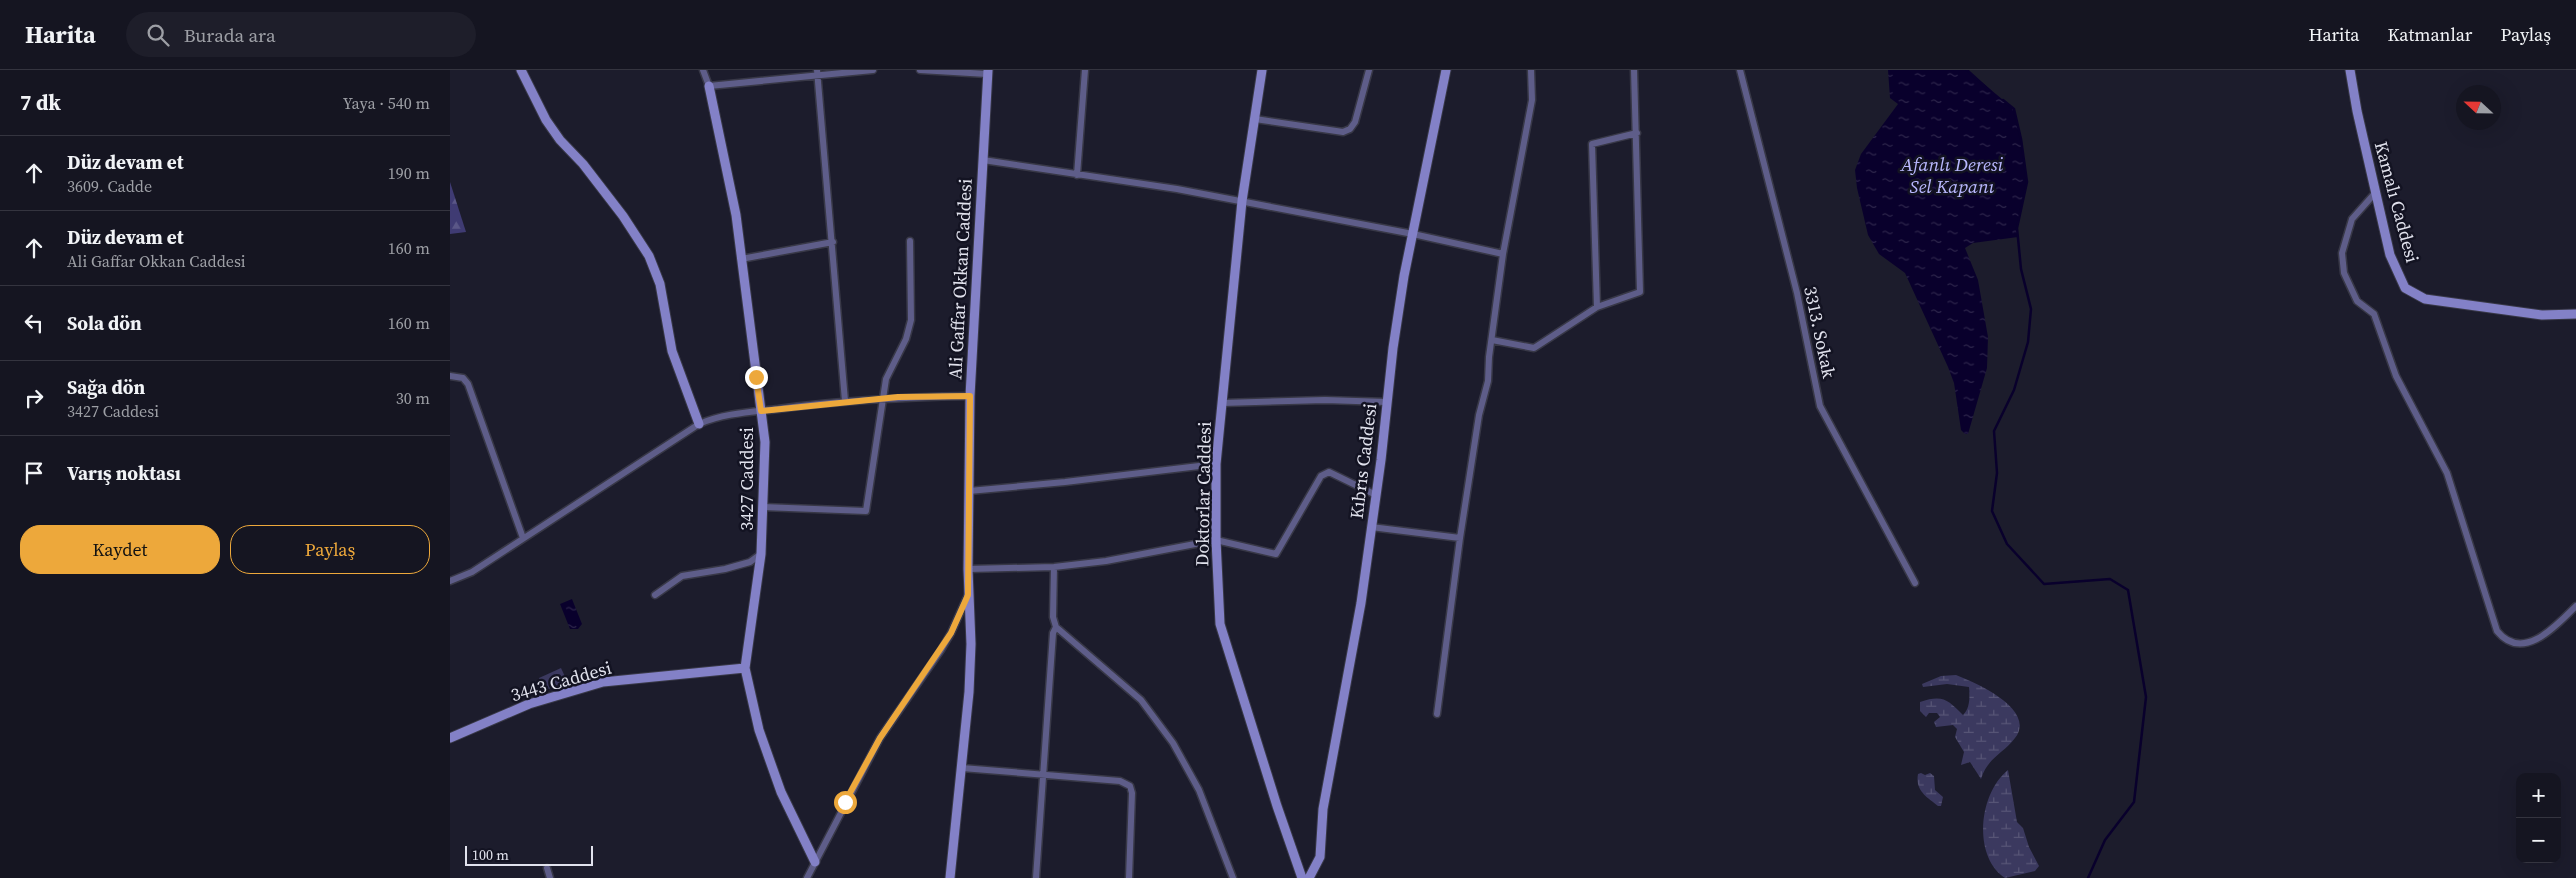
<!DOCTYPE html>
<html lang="tr">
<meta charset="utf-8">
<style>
:root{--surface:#151521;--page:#1e1e2a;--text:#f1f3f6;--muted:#9d9fa5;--line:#34343f;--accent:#eda83b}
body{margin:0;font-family:"Source Serif 4",serif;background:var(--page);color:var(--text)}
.controls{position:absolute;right:15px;bottom:15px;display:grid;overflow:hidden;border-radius:10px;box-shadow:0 5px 20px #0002}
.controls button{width:45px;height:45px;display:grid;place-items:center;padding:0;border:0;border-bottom:1px solid var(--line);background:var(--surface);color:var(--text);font:25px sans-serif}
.compass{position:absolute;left:2006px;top:15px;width:45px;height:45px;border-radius:50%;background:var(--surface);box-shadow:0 5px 20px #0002;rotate:292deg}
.scale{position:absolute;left:15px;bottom:12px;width:128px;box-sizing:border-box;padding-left:5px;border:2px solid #e1e2ed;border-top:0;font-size:14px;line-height:18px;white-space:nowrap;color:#e1e2ed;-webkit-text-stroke:4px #131322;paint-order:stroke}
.stop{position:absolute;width:15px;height:15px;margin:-11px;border:4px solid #eda83b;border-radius:50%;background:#fff}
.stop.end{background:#eda83b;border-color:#fff;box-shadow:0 1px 5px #0008}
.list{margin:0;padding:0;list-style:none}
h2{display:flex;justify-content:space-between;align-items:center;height:65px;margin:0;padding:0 20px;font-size:21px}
h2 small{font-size:16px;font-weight:400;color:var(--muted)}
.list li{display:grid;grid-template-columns:32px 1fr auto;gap:15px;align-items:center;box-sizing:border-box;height:75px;padding:0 20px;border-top:1px solid var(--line)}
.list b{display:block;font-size:19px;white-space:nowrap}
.list p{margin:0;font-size:16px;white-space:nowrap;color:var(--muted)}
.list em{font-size:16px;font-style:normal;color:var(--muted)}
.actions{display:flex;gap:10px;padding:15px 20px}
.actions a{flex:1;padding:11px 0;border:1px solid var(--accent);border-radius:20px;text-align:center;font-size:18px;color:var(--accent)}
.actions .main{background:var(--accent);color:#111}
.icon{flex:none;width:28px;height:28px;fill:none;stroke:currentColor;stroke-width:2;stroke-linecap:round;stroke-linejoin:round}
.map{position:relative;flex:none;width:2126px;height:808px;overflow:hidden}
header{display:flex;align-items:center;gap:30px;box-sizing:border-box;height:70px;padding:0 25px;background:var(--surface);border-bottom:1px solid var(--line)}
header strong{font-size:24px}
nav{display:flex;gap:28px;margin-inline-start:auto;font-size:18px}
.search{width:350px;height:45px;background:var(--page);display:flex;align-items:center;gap:12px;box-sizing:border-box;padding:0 18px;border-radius:28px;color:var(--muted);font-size:19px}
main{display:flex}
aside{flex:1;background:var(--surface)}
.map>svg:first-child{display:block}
.forest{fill:url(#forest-firs)}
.wetland{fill:url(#wetland-marsh)}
.pitch{fill:#3b395f}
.water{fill:url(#water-ripples)}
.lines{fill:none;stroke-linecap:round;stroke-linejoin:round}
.stream{stroke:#09002c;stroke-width:2.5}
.street-casing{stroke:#383847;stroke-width:9}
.secondary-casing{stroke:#383847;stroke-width:11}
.street{stroke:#5e5d89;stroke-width:6}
.secondary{stroke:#8381c7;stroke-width:9}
.route{stroke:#eda83b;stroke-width:6}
.labels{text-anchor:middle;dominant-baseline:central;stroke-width:5;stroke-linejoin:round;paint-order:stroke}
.street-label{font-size:18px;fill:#e1e2ed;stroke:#131322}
.water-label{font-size:19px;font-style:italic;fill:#b9b8fe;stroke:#131322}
</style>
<header>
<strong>Harita</strong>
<div class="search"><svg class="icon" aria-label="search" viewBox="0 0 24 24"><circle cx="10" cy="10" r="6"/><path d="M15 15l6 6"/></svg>Burada ara</div>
<nav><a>Harita</a><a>Katmanlar</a><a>Paylaş</a></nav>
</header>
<main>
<aside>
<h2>7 dk<small>Yaya · 540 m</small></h2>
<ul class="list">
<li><svg class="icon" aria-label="ahead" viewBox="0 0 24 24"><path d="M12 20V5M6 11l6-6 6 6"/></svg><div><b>Düz devam et</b><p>3609. Cadde</p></div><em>190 m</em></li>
<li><svg class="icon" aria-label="ahead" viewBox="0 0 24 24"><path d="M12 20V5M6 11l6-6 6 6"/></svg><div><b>Düz devam et</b><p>Ali Gaffar Okkan Caddesi</p></div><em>160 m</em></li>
<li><svg class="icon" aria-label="left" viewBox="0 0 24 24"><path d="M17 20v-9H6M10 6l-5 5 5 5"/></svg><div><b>Sola dön</b></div><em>160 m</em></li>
<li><svg class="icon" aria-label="right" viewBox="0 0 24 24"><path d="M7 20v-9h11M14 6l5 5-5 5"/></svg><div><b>Sağa dön</b><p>3427 Caddesi</p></div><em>30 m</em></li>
<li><svg class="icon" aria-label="arrive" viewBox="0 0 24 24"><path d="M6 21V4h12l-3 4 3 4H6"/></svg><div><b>Varış noktası</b></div></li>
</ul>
<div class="actions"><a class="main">Kaydet</a><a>Paylaş</a></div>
</aside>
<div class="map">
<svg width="2126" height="808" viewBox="0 0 2126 808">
<defs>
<pattern id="forest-firs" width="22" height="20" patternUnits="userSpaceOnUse" patternTransform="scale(1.25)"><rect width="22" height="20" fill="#3f3b73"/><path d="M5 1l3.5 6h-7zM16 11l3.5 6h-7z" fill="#5a5787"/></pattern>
<pattern id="wetland-marsh" width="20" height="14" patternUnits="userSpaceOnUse" patternTransform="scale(1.25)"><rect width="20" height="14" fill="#3b395f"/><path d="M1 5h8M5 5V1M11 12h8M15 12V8" fill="none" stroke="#575576"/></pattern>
<pattern id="water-ripples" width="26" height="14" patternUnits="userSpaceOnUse" patternTransform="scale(1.25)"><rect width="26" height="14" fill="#09002c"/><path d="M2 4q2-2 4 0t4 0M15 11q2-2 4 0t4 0" fill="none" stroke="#2d254b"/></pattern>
</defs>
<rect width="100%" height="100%" fill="#1c1c2c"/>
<path class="forest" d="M 0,112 L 16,162 L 0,164 Z"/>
<path class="wetland" d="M 1506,605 C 1527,613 1587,640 1565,668 C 1553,684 1538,687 1531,709 L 1520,692 L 1511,695 L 1514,682 L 1505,667 L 1507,659 L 1503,655 L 1486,657 L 1484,652 L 1490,647 L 1487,643 L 1479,643 L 1476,647 L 1470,641 L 1470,632 C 1493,624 1498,630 1513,645 C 1520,639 1520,626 1519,617 L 1497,614 L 1473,617 L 1472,614 L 1491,606 Z
M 1558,700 L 1567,752 L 1573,758 L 1579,777 L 1589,796 L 1585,801 L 1555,808 C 1522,786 1529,723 1558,700 Z
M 1471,703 L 1475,705 L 1480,703 L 1484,706 L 1485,720 L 1493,727 L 1491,736 L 1488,736 C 1477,727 1465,721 1468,704 Z"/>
<path class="pitch" d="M 111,598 L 117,611 L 94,621 L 89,608 Z"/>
<path class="water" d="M 1438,0 L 1517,0 L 1564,39 L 1571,69 L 1577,112 L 1567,158 L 1568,167 L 1523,173 L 1515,178 L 1528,210 L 1538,267 L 1537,298 L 1518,364 L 1515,364 L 1511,360 L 1504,313 L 1498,297 L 1455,203 L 1429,184 L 1418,165 L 1407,118 L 1405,100 L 1411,84 L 1448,34 L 1440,28 Z
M 122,529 L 132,554 L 128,559 L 120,559 L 110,534 Z"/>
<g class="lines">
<path class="stream" d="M 1517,0 L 1540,21
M 1553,30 L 1564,39 L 1571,69 L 1577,112 L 1567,158 L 1571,199 L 1581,239 L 1578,272 L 1564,320 L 1544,361 L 1547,403 L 1542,441 L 1557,474 L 1594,514 L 1660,509 L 1678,520 L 1696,627 L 1684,732 L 1655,770 L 1638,808"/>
<g class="street-casing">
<path id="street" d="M 253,0 L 259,16 L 423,0
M 367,0 L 395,331
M 470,0 L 537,4
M 1290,0 L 1347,223 L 1370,336 L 1465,513
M 805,49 L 893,62 L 900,59 L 905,52 L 919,0
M 533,90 L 727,119 L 963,164 L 1053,184
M 627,105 L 635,0
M 1926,122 L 1902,149 L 1892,183 L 1894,203 L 1907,231 L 1924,244 L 1946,306 L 1997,403 L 2047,561 C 2073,593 2106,556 2126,536
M 291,189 L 383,172
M 1147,237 L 1142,74 L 1187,63
M 1042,270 L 1084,278 L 1147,237 L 1190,222 L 1184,0
M 0,306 L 13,308 L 18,314 L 73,468
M 772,333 L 875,330 L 937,332
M 519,421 L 615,412 L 766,394
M 313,437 L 416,441 L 436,309 L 456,269 L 461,250 L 460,171
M 921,457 L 1010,468
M 604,497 L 603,547 L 606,557 L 691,630 L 723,673 L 749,720 L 783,808
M 518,499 L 604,497 L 656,491 L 766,470 L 826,484 L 871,406 L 879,402 L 926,425
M 0,511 L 22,502 L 249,354 C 274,343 302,342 328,339 C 392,330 456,327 520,326
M 205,525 L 232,506 L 275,499 L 300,492 L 311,484
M 987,644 L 1010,468 L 1029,345 L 1038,311 L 1039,287 L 1053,184 L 1082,30 L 1081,0
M 512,698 L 670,711 L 680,716 L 682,723 L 679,808
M 97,798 L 100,808
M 357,808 L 430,668 L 491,580 L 501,563 L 518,525
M 586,808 L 603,563 L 606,557"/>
</g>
<g class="secondary-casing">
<path id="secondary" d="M 71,0 L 96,50 L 110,70 L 133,94 L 173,146 L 199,186 L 210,214 L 222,281 L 249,354
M 812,0 L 792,131 L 766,394 L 766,470 L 770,554 L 827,736 L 852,808
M 1900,0 L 1907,41 L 1940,185 L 1955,218 L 1975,229 L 2092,245 L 2126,244
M 259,16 L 286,145 L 315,372 L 311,484 L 295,598 L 309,660 L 331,722 L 365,792
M 0,668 L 79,634 L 153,612 L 295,598
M 500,808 L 519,622 L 521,574 L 518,499 L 520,326 L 538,0
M 859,808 L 870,787 L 873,739 L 911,533 L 931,390 L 943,278 L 954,206 L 996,0"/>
</g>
<use href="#street" class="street"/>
<use href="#secondary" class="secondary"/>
</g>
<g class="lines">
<path class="route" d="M 306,307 L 311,341 L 448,327 L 520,326 L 518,525 L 501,563 L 430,668 L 395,732"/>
</g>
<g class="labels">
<g class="street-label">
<text transform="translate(1947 132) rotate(75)">Kamalı Caddesi</text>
<text transform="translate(510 209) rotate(-87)">Ali Gaffar Okkan Caddesi</text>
<text transform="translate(1370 262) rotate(78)">3313. Sokak</text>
<text transform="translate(913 391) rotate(-83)">Kıbrıs Caddesi</text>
<text transform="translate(296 409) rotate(-90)">3427 Caddesi</text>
<text transform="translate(753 424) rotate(-89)">Doktorlar Caddesi</text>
<text transform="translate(111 611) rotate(-16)">3443 Caddesi</text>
</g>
<g class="water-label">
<text x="1502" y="94">Afanlı Deresi<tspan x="1502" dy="22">Sel Kapanı</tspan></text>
</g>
</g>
</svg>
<div class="controls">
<button>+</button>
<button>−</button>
</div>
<svg class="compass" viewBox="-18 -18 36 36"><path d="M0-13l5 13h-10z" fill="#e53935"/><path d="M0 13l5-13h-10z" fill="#9d9fa5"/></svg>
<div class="scale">100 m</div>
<div class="stop" style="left:395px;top:732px"></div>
<div class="stop end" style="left:306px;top:307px"></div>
</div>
</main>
